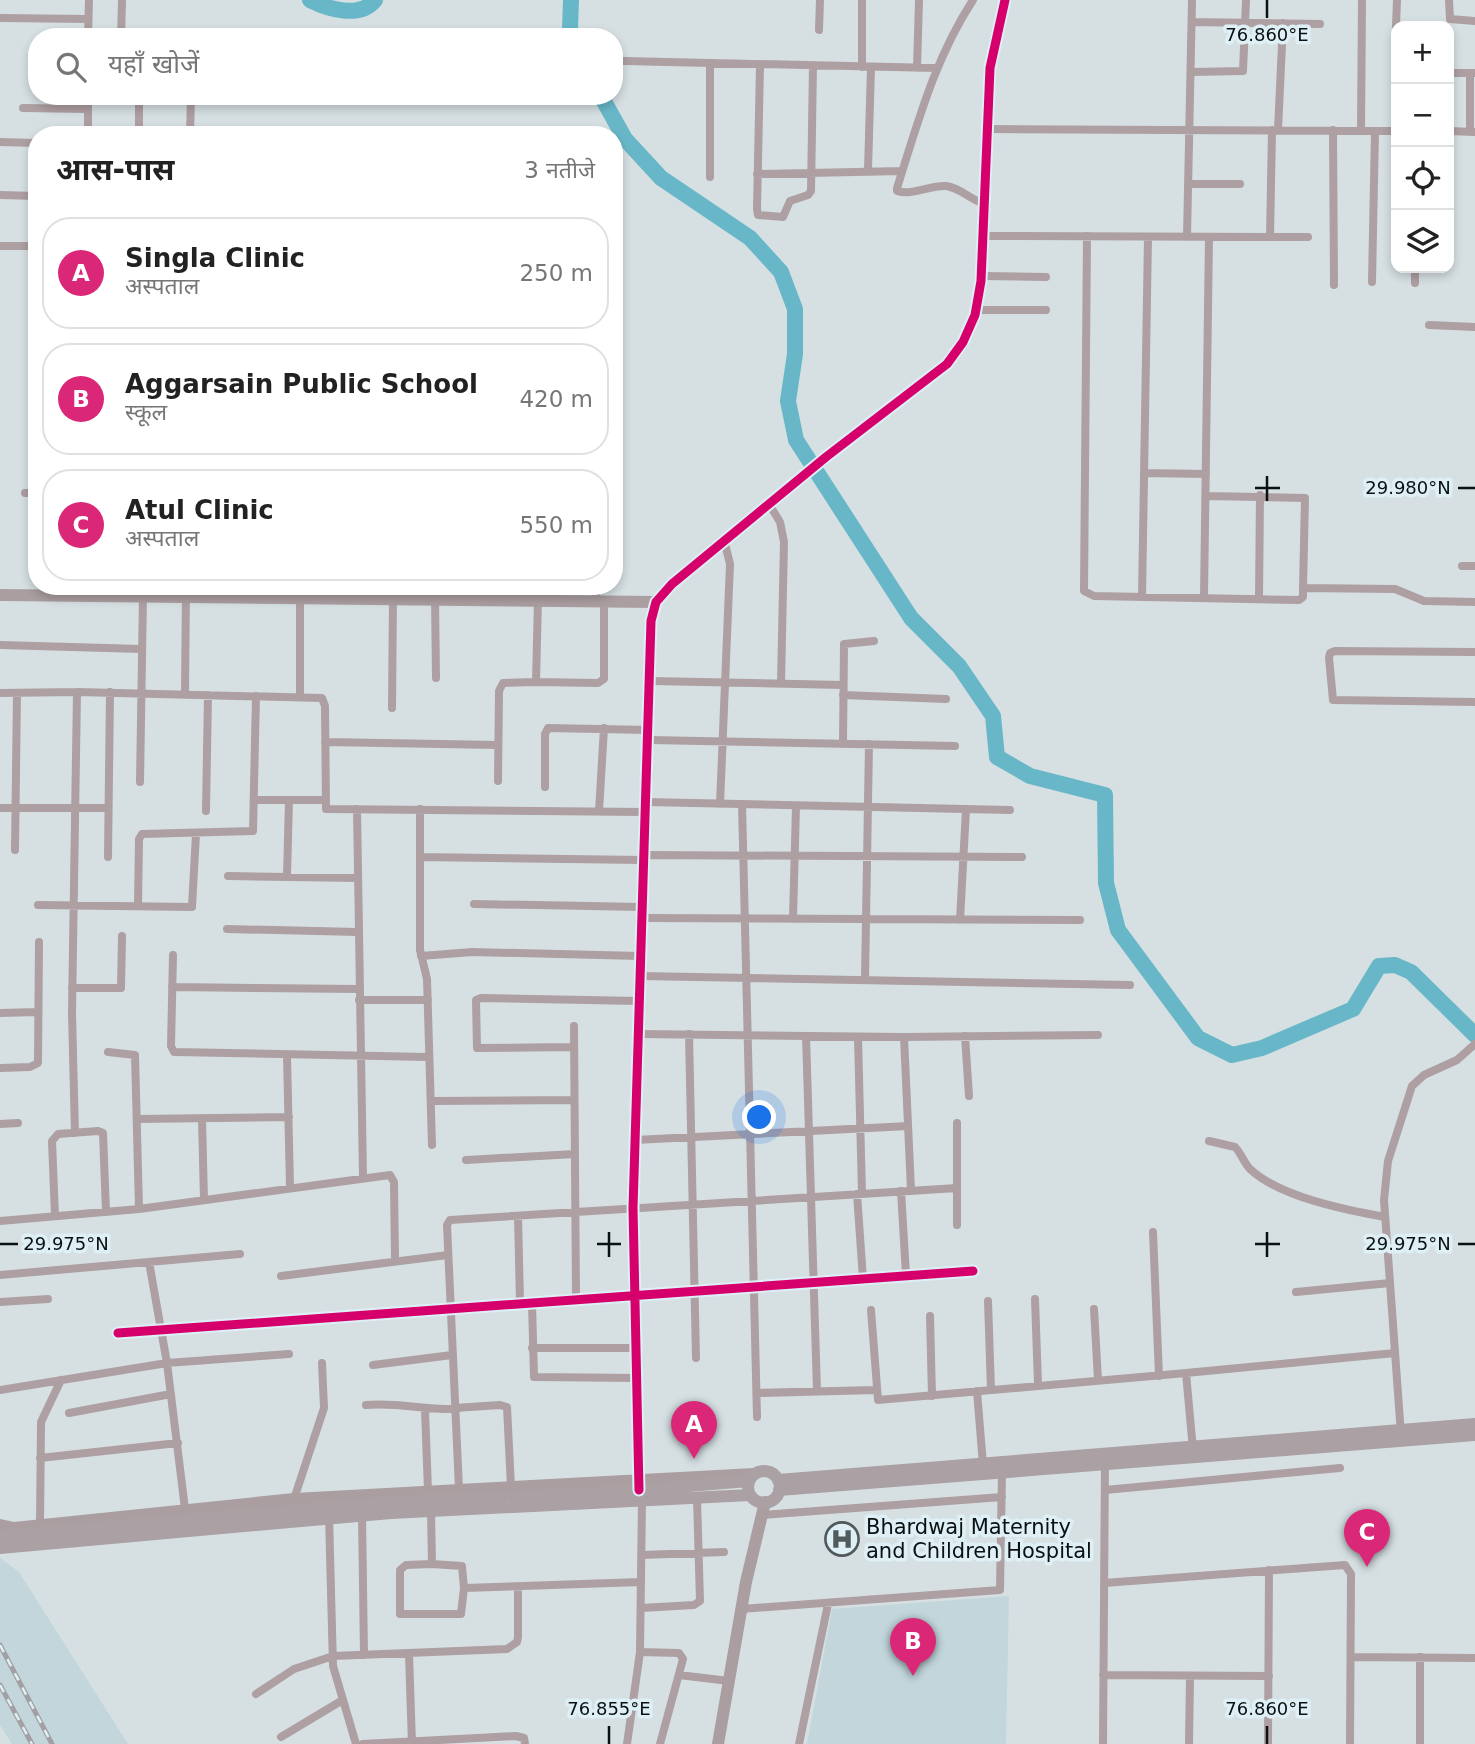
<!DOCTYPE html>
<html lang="hi">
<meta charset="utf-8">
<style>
:root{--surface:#fff;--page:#f2f2f2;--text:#222;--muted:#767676;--line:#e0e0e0;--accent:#db2777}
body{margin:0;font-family:"DejaVu Sans","Noto Sans Devanagari",sans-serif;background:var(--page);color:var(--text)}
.controls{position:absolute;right:21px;top:21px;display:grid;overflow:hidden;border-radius:14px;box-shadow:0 4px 10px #0003}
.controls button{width:63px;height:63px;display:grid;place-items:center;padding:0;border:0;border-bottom:2px solid var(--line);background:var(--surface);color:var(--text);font:35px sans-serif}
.you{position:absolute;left:760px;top:1118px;width:24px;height:24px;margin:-18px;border:5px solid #fff;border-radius:50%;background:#1a73e8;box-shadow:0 0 0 10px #1a73e833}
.badge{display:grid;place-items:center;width:46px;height:46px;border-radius:50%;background:var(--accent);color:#fff;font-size:23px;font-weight:700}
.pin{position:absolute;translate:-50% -58px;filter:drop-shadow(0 2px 4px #0008)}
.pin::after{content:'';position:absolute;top:37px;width:24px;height:21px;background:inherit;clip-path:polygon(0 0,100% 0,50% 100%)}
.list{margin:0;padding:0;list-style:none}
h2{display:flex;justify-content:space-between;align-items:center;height:91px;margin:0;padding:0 28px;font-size:30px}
h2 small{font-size:23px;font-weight:400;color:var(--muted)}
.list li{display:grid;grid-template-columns:46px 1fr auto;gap:21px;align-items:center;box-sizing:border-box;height:112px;margin:0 14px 14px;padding:0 14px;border:2px solid var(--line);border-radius:28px}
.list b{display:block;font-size:26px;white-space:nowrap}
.list p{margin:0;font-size:23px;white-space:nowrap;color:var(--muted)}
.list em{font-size:23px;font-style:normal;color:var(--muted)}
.icon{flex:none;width:38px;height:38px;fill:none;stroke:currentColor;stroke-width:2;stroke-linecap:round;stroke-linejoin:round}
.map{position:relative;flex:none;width:1475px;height:1744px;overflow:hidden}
.search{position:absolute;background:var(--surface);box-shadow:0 4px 10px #0003;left:28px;top:28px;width:595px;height:77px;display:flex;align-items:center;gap:18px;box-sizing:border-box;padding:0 24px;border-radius:28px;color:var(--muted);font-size:26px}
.panel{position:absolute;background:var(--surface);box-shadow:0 4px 10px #0003;left:28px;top:126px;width:595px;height:469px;border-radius:28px}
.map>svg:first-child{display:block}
.built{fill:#c2d6db}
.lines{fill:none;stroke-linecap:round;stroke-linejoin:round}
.river{stroke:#68b7c8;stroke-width:16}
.street{stroke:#ae9fa2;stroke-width:8}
.secondary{stroke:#ab9ea0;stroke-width:12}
.primary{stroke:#aba0a3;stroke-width:12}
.rail-casing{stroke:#a2a0a2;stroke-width:5}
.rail{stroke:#def0f5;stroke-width:2.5;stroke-dasharray:8;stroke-linecap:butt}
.primary-bridge{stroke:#aba0a3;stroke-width:12}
.cycleway-casing{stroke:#def0f5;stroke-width:13}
.cycleway{stroke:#d6006c;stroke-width:9}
.ticks{fill:none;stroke:#0b1112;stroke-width:2.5}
.labels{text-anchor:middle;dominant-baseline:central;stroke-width:7;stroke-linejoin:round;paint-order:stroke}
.poi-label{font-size:21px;fill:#0b1112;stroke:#def0f5;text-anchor:start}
.ticks-label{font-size:18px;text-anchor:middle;fill:#0b1112;stroke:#def0f5;stroke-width:7;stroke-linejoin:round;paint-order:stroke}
</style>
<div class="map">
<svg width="1475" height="1744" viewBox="0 0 1475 1744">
<rect width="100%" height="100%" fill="#d6e0e3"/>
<path class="built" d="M 0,1558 L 19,1572 L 128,1744 L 12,1744 L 0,1725 Z
M 1009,1596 L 1006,1744 L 807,1744 L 832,1609 Z"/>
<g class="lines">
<path class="river" d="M 310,0 C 328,9 360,19 375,0
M 571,0 L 570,29 L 574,37
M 601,96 L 625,139 L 661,178 L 750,238 L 781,272 L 795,309 L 795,354 L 788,401 L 796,440 L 911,618 L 959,666 L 993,716 L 997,757 L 1030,776 L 1105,795 L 1106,883 L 1118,930 L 1198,1038 L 1232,1055 L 1262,1048 L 1353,1009 L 1379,966 L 1395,965 L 1411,972 L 1475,1035"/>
<path class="street" d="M 973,0 C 935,58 918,122 897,188 L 897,191 C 912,196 930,185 946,186 C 962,188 971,201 986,204
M 1449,0 L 1450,19 L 1475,21
M 0,18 L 88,19
M 1192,22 L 1320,24
M 1396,26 L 1397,0
M 819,30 L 820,0
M 88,37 L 89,0
M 121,37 L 122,0
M 624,61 L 936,68
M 760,65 L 757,209 L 758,215 L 783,217 L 790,201 L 808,195 L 811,191 L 813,66
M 862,67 L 862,0
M 917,68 L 919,0
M 1191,72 L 1243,71 L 1246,0
M 1449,73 L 1475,73
M 23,108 L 88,109
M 987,129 L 1396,131
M 1278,130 L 1283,23
M 1333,130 L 1334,285
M 1361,131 L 1362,0
M 1395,131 L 1396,36
M 1449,131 L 1474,132
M 1470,131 L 1470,73
M 88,135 L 88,96
M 139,135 L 139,96
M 190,135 L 191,96
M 0,142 L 37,143
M 868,170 L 871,67
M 757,174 L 902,171
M 710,177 L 710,64
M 1189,184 L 1240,184
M 0,195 L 37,196
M 985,236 L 1308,237
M 1087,236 L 1084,591 L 1094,596 L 1299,600 L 1303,597 L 1303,588 L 1395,589 L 1424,601 L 1475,602
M 1187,237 L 1192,0
M 1270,237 L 1272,130
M 0,246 L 37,246
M 982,276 L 1046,277
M 1372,282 L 1375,131
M 1415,283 L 1415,268
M 976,310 L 1046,310
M 1429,325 L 1475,327
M 1144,473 L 1206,474
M 25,493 L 37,493
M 1206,496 L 1305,498 L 1303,588
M 769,504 L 780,522 L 784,542 L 781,683
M 1462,566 L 1475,566
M 501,586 L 501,599
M 238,597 L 238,586
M 336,597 L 336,586
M 1142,597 L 1148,237
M 1204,597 L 1209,237
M 386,598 L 386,586
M 435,598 L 436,678
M 1259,598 L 1260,495
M 527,599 L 527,586
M 596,600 L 596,586
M 0,645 L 142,649
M 1475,652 L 1335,651 L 1330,653 L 1329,658 L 1333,700 L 1475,702
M 651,681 L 843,685
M 536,682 L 598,683 L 604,679 L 604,601
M 0,693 L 77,692 L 322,698 L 325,706 L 326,809 L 645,812
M 185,694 L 186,586
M 843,695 L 946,699
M 300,697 L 300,597
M 392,708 L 393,598
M 649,740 L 955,746
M 325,742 L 498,745
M 843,744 L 844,644 L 874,641
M 498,781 L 499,691 L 503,683 L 536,682 L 538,599
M 140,782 L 143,596
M 545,787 L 545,734 L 548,728 L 649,730
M 254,800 L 324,800
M 646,802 L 1010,810
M 720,804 L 730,564 L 724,540
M 742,804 L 757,1417
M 0,808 L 108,808
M 357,809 L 363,1177
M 420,809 L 420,950 L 427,979 L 432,1145
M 206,811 L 208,695
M 599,811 L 604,728
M 15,850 L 17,693
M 644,855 L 1022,857
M 108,857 L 110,692
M 420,857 L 643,860
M 228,876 L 358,878
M 287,877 L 289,800
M 474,904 L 642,907
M 38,905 L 192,907 L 196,834
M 138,906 L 139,839 L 142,834 L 253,831 L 256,696
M 642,918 L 1080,920
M 793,919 L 796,806
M 960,920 L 966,809
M 227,929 L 358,932
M 173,955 L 171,1046 L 174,1052 L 428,1057
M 421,956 L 472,952 L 640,956
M 640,976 L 1130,985
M 865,979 L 869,744
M 172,987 L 359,989
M 72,988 L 121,988 L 122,936
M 359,1000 L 428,1000
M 0,1013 L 38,1012
M 574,1026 L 576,1299
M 638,1034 L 904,1037 L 1098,1035
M 689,1034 L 696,1358
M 806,1036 L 817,1391
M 965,1036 L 969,1096
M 858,1037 L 862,1194
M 904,1037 L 911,1190
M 574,1047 L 477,1048 L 476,1000 L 481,998 L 639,1001
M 108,1052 L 135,1055 L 139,1209
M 287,1056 L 290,1187
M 0,1068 L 30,1067 L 38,1063 L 39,942
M 431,1101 L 574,1100
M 202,1118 L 204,1200
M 138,1119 L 289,1117
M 957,1123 L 957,1225
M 0,1124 L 18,1123
M 75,1133 L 72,1013 L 77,692
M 635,1140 L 908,1126
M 1209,1141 L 1235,1147 C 1241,1153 1244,1163 1250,1169 C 1280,1197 1346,1210 1385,1217
M 466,1160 L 575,1154
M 901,1191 L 906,1275
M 857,1194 L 863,1279
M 55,1216 L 52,1141 L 58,1134 L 98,1131 L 103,1133 L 106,1212
M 518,1216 L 520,1303
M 0,1221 L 139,1209 L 390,1175 L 394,1182 L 395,1260
M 1153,1232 L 1159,1376
M 149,1262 L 167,1363 L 185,1509
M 0,1275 L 240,1254
M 281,1276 L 448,1255
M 1296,1292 L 1390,1283
M 1035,1299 L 1038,1384
M 988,1301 L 991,1390
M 0,1302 L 48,1299
M 532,1303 L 534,1377 L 636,1378
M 1094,1309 L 1098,1380
M 871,1310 L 878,1400 L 1186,1373 L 1193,1450
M 930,1316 L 932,1396
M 118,1333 L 973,1271
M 532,1348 L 636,1348
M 373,1365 L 452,1355
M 1186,1373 L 1395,1353
M 0,1390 L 167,1363 L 289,1354
M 977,1391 L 983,1465
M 757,1393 L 876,1390
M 366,1405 C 397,1402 424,1410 455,1409
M 455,1408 L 500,1405 L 507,1407 L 511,1487
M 425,1410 L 428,1491
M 69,1413 L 171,1394
M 1401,1435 L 1384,1200 L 1388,1161 L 1412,1086 L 1424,1075 L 1457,1060 L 1475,1044
M 40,1458 L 178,1443
M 459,1489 L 447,1225 L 450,1220 L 957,1188
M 1105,1490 L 1340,1468
M 294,1499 L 324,1408 L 322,1363
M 431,1511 L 432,1564 L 406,1565 L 400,1570 L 400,1614 L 461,1614 L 464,1588 L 641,1582
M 362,1514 L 364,1655
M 762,1515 L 1002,1497
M 329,1516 L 333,1666 L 356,1744
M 40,1525 L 41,1422 L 61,1380
M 642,1555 L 724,1552
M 432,1564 L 462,1566 L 464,1588
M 1104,1583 L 1345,1565 L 1351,1574 L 1350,1744
M 641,1608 L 694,1605 L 700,1601 L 697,1498
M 741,1609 L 1000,1590 L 1002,1473
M 640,1652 L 679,1653 L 683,1659 L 660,1744
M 409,1654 L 412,1744
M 1351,1657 L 1475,1658
M 679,1675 L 729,1681
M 1103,1675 L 1269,1676
M 256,1694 L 294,1669 L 333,1656 L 507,1649 L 517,1642 L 518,1637 L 518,1587
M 281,1737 L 341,1701
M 363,1744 L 516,1736 L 524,1738 L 525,1744
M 627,1744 L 640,1652 L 642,1501
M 799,1744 L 828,1604
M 1103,1744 L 1105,1460
M 1189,1744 L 1190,1676
M 1268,1744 L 1269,1570
M 1420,1744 L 1420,1657"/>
<path class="secondary" d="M 0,595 L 656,602
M 639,1490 L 633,1208 L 651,621 L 656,602 L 672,584 L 826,457 L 947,364 L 963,342 L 975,315 L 981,281 L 990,68 L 1005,0
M 0,1525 L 14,1528 L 294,1499 L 754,1474
M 718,1744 L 746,1582 L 765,1502"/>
<path class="primary" d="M748 1487a16 16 0 1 1 32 0a16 16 0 1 1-32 0Z
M 778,1480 L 1475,1424
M 779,1490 L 1475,1435
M 391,1502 L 615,1492 L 749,1481
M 391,1513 L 750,1495"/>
<g class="rail-casing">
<path id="rail" d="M 0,1645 L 52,1744
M 0,1685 L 32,1744"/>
</g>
<use href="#rail" class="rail"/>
<path class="primary-bridge" d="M 0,1536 L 391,1502
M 0,1548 L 391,1513"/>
<g class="cycleway-casing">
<path id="cycleway" d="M 118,1333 L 973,1271
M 639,1490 L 633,1208 L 651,621 L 656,602 L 672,584 L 826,457 L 947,364 L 963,342 L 975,315 L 981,281 L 990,68 L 1005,0"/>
</g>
<use href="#cycleway" class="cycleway"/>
</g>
<path class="ticks" d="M 1267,0 L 1267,18M 1267,476 L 1267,501M 1255,488 L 1280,488M 1458,488 L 1475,488M 609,1232 L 609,1257M 1267,1232 L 1267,1257M 0,1244 L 18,1244M 597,1244 L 621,1244M 1255,1244 L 1280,1244M 1458,1244 L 1475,1244M 609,1726 L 609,1744M 1267,1726 L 1267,1744"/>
<defs>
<g id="hospital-ring" transform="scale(1.75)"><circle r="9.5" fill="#def0f5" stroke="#52595b" stroke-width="1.5"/><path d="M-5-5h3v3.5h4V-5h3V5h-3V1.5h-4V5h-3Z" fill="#52595b"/></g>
</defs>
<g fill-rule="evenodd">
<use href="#hospital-ring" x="842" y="1539"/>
</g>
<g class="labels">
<g class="poi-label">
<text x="866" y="1527">Bhardwaj Maternity<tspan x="866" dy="24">and Children Hospital</tspan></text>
</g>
</g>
<g class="ticks-label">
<text x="1267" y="41">76.860°E</text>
<text x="1408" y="494">29.980°N</text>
<text x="66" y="1250">29.975°N</text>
<text x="1408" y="1250">29.975°N</text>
<text x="609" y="1715">76.855°E</text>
<text x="1267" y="1715">76.860°E</text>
</g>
</svg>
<div class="controls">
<button>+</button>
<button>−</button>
<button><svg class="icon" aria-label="locate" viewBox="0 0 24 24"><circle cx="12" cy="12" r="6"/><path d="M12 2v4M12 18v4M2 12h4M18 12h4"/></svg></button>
<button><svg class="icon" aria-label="layers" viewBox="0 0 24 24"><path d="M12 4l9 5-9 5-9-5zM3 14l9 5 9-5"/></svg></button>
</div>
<div class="you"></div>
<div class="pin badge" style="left:694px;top:1459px">A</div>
<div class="pin badge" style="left:913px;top:1676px">B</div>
<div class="pin badge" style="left:1367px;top:1567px">C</div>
<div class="search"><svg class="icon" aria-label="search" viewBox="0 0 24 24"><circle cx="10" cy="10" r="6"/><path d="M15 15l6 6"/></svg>यहाँ खोजें</div>
<section class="panel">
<h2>आस-पास<small>3 नतीजे</small></h2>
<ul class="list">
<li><span class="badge">A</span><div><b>Singla Clinic</b><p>अस्पताल</p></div><em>250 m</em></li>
<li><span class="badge">B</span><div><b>Aggarsain Public School</b><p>स्कूल</p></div><em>420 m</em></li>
<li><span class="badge">C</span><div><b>Atul Clinic</b><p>अस्पताल</p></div><em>550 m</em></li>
</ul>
</section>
</div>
